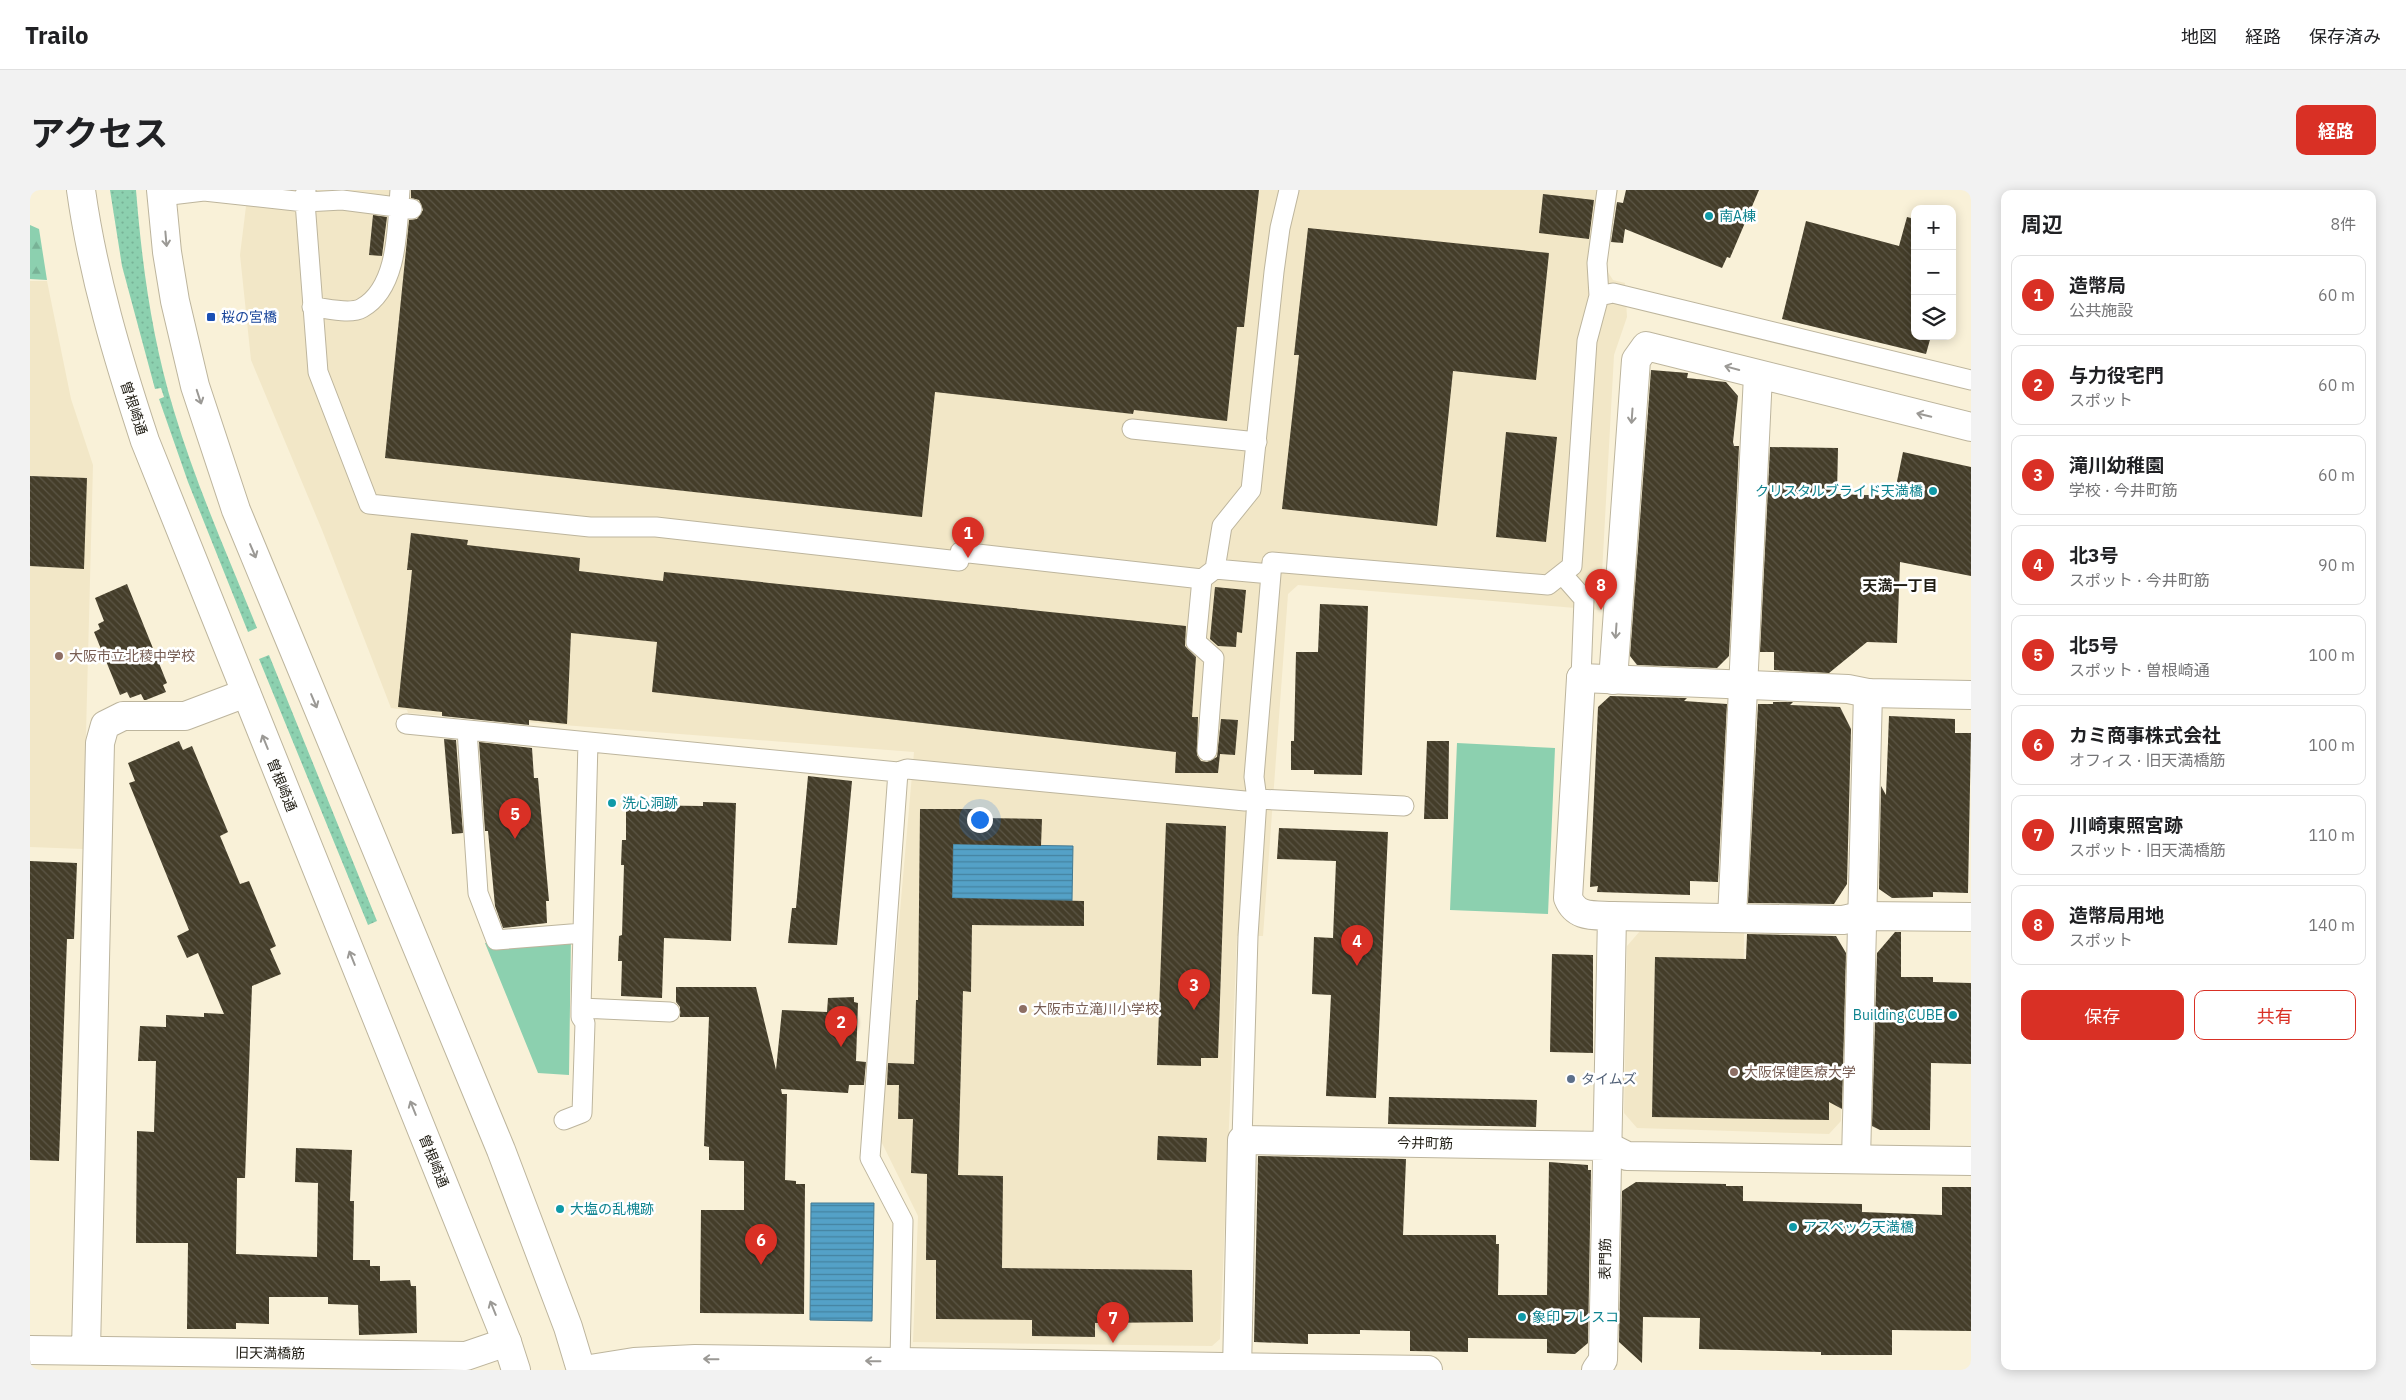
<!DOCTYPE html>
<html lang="ja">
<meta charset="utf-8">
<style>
:root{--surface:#fff;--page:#f2f2f2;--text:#202124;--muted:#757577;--line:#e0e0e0;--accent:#d93025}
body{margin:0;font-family:"IBM Plex Sans","Noto Sans JP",sans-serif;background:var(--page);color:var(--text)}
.controls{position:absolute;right:15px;top:15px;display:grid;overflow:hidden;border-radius:10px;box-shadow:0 2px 12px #0003}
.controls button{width:45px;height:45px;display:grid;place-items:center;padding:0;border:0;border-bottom:1px solid var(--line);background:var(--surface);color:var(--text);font:25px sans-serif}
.you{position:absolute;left:949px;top:629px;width:18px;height:18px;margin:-12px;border:4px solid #fff;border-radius:50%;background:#1a73e8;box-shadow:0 0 0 8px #1a73e833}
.badge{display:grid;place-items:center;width:32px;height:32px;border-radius:50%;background:var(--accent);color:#fff;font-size:16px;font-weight:700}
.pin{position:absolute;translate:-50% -41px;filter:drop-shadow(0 1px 2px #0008)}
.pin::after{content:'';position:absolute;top:26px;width:18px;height:15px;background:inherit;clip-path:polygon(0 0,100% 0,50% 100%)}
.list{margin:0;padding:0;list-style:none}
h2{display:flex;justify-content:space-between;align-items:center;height:65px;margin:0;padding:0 20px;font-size:21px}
h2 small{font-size:16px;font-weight:400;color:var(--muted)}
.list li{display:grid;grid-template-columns:32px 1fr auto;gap:15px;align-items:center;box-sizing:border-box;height:80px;margin:0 10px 10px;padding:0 10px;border:1px solid var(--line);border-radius:10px}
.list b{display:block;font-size:19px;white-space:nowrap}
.list p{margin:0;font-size:16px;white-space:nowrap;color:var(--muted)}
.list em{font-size:16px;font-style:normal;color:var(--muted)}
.actions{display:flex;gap:10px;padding:15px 20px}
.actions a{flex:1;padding:11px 0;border:1px solid var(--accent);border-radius:10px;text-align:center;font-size:18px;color:var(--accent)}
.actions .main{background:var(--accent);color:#fff}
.icon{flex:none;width:28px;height:28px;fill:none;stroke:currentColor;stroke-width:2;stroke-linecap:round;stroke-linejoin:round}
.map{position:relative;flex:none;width:1941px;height:1180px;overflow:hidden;border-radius:10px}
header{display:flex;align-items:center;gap:30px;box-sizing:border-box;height:70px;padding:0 25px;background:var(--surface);border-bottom:1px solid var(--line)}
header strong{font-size:24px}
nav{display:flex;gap:28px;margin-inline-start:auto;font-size:18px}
.intro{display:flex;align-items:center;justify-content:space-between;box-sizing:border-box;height:120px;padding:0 30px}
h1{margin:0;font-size:35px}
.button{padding:12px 22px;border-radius:10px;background:var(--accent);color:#fff;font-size:18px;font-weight:700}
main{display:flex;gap:30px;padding:0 30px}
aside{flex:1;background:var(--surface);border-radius:10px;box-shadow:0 2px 12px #0003}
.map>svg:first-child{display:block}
.built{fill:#f2e7c7}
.grass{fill:url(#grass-dots)}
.forest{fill:url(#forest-firs)}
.garden{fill:#8cd0af}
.water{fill:url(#water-rules);stroke:#447991}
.building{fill:url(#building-back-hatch)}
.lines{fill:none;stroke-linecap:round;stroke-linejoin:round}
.lane-casing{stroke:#bdb59d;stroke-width:21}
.street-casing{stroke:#bdb59d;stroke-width:30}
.secondary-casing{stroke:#bdb59d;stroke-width:30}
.highway-casing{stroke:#bdb59d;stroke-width:30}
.lane{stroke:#fff;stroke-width:19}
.street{stroke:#fff;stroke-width:28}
.secondary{stroke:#fff;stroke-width:28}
.highway{stroke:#fff;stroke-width:28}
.oneway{stroke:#9b9995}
.culture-dot{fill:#0f9aa8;stroke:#fff;stroke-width:2}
.transit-dot{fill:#1a4fb4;stroke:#fff;stroke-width:2}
.education-dot{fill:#8d6e63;stroke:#fff;stroke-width:2}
.service-dot{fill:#5c6f8a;stroke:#fff;stroke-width:2}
.labels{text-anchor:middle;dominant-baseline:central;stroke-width:5;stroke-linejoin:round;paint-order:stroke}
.culture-label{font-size:14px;fill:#0d838f;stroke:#fff;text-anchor:start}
.transit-label{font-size:14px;fill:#164399;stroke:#fff;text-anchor:start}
.street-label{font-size:14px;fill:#201d14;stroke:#fff}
.education-label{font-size:14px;fill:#785e54;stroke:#fff;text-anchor:start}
.service-label{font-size:14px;fill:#4e5e75;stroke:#fff;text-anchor:start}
.neighbourhood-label{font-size:15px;font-weight:bold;fill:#201d14;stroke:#fff}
</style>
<header>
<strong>Trailo</strong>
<nav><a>地図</a><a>経路</a><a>保存済み</a></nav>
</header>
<div class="intro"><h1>アクセス</h1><a class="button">経路</a></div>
<main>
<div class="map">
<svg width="1941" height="1180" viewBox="0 0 1941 1180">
<defs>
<pattern id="grass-dots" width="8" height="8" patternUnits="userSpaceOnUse" patternTransform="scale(1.25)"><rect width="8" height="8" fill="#8cd0af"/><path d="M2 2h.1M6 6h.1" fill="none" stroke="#78b296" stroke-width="1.8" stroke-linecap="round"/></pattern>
<pattern id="forest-firs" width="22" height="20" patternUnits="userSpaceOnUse" patternTransform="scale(1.25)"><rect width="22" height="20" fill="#8cd0af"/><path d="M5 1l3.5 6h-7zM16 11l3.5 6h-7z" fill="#78b296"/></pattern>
<pattern id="water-rules" width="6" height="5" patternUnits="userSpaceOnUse" patternTransform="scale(1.25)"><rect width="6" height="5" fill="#54a1c7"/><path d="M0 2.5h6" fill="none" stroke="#4583a0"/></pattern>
<pattern id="building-back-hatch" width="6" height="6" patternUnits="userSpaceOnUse" patternTransform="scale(1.25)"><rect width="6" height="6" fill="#443d29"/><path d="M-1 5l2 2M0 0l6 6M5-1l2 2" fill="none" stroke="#5c5646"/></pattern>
</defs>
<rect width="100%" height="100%" fill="#f9f1d8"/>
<path class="built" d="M 218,0 L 1588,0 L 1576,79 L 1583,90 L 1595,93 L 1597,127 L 1584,165 L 1570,420 L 1268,395 L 1258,404 L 1233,746 L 1207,746 L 1190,1149 L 1182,1156 L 883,1152 L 888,1026 L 850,949 L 884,562 L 378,523 L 377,520 L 361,518 L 292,340 L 221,170 L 210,65 Z
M 0,91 L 17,91 L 41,209 L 63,275 L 53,659 L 0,657 Z
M 1610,741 L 1714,741 L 1713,839 L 1813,841 L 1811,931 L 1799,944 L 1607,938 L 1594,923 L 1597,756 Z"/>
<path class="grass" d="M 80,0 L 106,0 C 112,75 122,149 144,221 C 166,295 198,366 227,438 L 218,442 L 158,292 L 129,209 L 134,207 L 131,198 L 125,199 L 92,76 Z
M 239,465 L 347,731 L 338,735 L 229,469 Z"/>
<path class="forest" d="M 0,35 L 9,39 L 17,90 L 0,89 Z"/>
<path class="garden" d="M 1427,553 L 1525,558 L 1518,724 L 1420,720 Z
M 541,746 L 539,885 L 508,883 L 455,753 Z"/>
<path class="water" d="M 923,654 L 1043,656 L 1042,711 L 922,708 Z
M 781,1013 L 844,1013 L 842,1131 L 780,1130 Z"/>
<path class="building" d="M 381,0 L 1229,0 L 1214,137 L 1207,137 L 1197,231 L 1104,220 L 1103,224 L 905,202 L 892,327 L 355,268 L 379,30 L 387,29 L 393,20 L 389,10 L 381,8 Z
M 1596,0 L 1729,0 L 1700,68 L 1697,67 L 1692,78 L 1595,39 L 1593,53 L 1581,52 L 1587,12 L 1593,13 Z
M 1513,4 L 1564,10 L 1559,49 L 1509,43 Z
M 343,25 L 357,27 L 352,66 L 339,65 Z
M 1877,27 L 1885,29 L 1885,146 L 1901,146 L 1896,164 L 1752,129 L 1776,31 L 1869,56 Z
M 1278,38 L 1519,63 L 1506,190 L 1423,181 L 1407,336 L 1252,319 L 1269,165 L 1264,165 Z
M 1621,180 L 1658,183 L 1657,188 L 1696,192 L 1708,206 L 1703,252 L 1704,256 L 1709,256 L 1699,466 L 1687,478 L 1607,475 L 1600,466 Z
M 1476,242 L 1527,247 L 1516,352 L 1466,347 Z
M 1740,257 L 1808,258 L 1807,304 L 1864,306 L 1873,262 L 1941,277 L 1941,386 L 1870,372 L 1867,453 L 1837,452 L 1799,483 L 1744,480 L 1744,462 L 1730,462 Z
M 0,286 L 57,288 L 54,379 L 0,376 Z
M 381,343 L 438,350 L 437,355 L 550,368 L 549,381 L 633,391 L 634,382 L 1156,436 L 1155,456 L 1166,467 L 1162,527 L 1168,527 L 1167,565 L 1171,571 L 1177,572 L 1187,567 L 1191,529 L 1208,530 L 1205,565 L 1190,564 L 1188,583 L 1145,583 L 1146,562 L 622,502 L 627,452 L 541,443 L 537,534 L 499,530 L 499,535 L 412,526 L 412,522 L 368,517 L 382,380 L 377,380 Z
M 97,394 L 137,493 L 133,495 L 136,502 L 116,510 L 114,510 L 111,504 L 100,508 L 97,502 L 90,505 L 64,442 L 70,439 L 68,434 L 74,431 L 65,408 Z
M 1185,397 L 1216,400 L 1212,443 L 1207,442 L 1206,457 L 1188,456 L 1180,449 Z
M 1290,414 L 1338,416 L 1332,585 L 1284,584 L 1284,580 L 1261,580 L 1261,551 L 1264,551 L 1266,462 L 1288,462 Z
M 1580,506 L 1657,508 L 1654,511 L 1697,514 L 1688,692 L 1660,691 L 1660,705 L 1567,702 L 1568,696 L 1560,697 L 1568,517 Z
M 1743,512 L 1763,512 L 1760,515 L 1810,517 L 1821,539 L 1817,694 L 1804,714 L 1718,713 L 1728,514 L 1743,514 Z
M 1859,526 L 1925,529 L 1925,543 L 1941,543 L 1938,703 L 1903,702 L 1903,707 L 1862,708 L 1849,699 L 1851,596 L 1856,605 Z
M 414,549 L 426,550 L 433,643 L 422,644 Z
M 149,551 L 153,560 L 162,556 L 198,642 L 190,646 L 210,694 L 219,691 L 246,756 L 240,759 L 251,784 L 222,796 L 215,988 L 207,988 L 206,1064 L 287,1067 L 288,993 L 265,992 L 266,958 L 322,960 L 320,1011 L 324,1011 L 323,1070 L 340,1070 L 340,1076 L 350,1076 L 350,1091 L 380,1090 L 381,1096 L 386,1096 L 387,1143 L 329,1145 L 328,1115 L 298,1114 L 298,1107 L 239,1107 L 239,1134 L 206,1133 L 206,1139 L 157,1139 L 158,1053 L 106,1053 L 107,941 L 124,942 L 126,871 L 108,871 L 110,836 L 136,837 L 136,825 L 174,827 L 174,823 L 194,824 L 168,763 L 157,768 L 147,746 L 159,740 L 99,593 L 105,591 L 98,573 Z
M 1397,551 L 1419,551 L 1418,629 L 1394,629 Z
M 449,552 L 502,558 L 504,588 L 508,588 L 519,711 L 516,711 L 517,733 L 473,738 L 465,716 L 458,641 L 455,641 Z
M 778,586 L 822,591 L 807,755 L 758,753 L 762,718 L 766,718 Z
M 673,612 L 706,613 L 701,751 L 634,748 L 632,808 L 591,806 L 592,771 L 588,771 L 589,746 L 592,745 L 594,675 L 591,675 L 592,650 L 596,650 L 596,615 L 673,616 Z
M 890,619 L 950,619 L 950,628 L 1012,629 L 1011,656 L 923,654 L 922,708 L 1054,711 L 1054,736 L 942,735 L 941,802 L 933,801 L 928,985 L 973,986 L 972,1078 L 1162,1080 L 1163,1132 L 1065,1133 L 1065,1147 L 1002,1146 L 1002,1130 L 906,1129 L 906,1070 L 896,1070 L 897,984 L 881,983 L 883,929 L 868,929 L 869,895 L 857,895 L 858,873 L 884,874 L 886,810 L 888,810 Z
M 1136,633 L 1196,636 L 1188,868 L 1171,868 L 1171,876 L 1127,875 Z
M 1249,638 L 1358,642 L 1346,908 L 1296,906 L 1301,805 L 1282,804 L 1284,747 L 1303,748 L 1306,671 L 1247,669 Z
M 0,671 L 47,673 L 44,749 L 37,749 L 29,971 L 0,970 Z
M 1865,742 L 1871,742 L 1871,787 L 1903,787 L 1903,792 L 1941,793 L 1941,874 L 1901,873 L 1900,940 L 1850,940 L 1842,936 L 1847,763 Z
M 1717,744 L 1806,746 L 1816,763 L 1812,919 L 1799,912 L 1799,930 L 1622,927 L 1625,767 L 1716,769 Z
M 1522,764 L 1563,765 L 1563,863 L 1520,862 Z
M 646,797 L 726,797 L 746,880 L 752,820 L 797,822 L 798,808 L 824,807 L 824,812 L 828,813 L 826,871 L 836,872 L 834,895 L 819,895 L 818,903 L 751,899 L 752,904 L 757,904 L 755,990 L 766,991 L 766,994 L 775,994 L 774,1124 L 670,1123 L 671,1020 L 714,1020 L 714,971 L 679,970 L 679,957 L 674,956 L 679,827 L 650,827 L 650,817 L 646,812 Z
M 1359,907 L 1507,910 L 1506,937 L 1358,934 Z
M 1128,946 L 1177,948 L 1176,972 L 1127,970 Z
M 1228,966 L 1376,969 L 1373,1045 L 1466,1045 L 1466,1054 L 1469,1054 L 1468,1105 L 1517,1105 L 1519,972 L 1558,975 L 1558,980 L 1561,980 L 1558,1153 L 1545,1164 L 1517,1163 L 1517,1149 L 1438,1148 L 1438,1162 L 1380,1161 L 1380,1141 L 1330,1140 L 1330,1144 L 1278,1144 L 1278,1154 L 1224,1152 Z
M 1606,992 L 1696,994 L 1696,996 L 1713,996 L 1713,1011 L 1832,1014 L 1832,1022 L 1912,1025 L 1912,997 L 1941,997 L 1941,1141 L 1862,1140 L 1862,1165 L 1791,1165 L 1791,1162 L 1669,1159 L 1670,1128 L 1613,1127 L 1612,1173 L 1589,1152 L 1592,1001 Z"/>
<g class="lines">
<g class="lane-casing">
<path id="lane" d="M 276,0 L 275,12 L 288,182 L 339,314 L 560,337 L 626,337 L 929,371 L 930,362 L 1172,389 L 1185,379 L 1192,336 L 1221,300 L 1244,82 L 1250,38 L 1259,0
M 132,6 L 174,1 L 275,12 L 312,10 L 382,19
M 1569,106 L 1567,73 L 1577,0
M 282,117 C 296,118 320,125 332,118 C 369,97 367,36 370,0
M 1102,239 L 1227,252
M 1185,379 L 1241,384
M 1532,384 L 1554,409 L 1551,488
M 1172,389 L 1166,452 L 1184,468 L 1177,561
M 376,534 L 868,582 L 877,579 L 1215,611 L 1227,609 L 1374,616
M 437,540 L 448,703 L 466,750 L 553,743
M 868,582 L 840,968 L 873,1031 L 870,1171
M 551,818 L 640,822
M 534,930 L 552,923 L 555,833 L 551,827 L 551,818 L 558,552
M 1212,950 L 1218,746 L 1227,609 L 1224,587 L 1242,372 L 1518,395 L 1542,376 L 1557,151 L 1569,106 L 1583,103 L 1941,190"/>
</g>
<g class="street-casing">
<path id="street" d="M 1551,488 L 1538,708 C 1546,728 1563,725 1582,726 L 1573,1170 L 1566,1180
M 1583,490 L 1606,170 L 1616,156 L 1941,237
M 1702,728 L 1728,185
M 1826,969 L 1838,503
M 0,1160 L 436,1166 L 477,1152
M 56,1160 L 70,553 L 75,535 L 93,526 L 155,526 L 216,503
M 554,1180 L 604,1172 L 665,1169 L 1398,1180
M 1207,1180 L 1212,950 L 1577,956"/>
</g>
<g class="secondary-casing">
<path id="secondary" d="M 1551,488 L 1818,499 L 1838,503 L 1941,505
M 1582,726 L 1813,730 L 1831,726 L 1941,727
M 1577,956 L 1597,966 L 1941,971"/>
</g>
<g class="highway-casing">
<path id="highway" d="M 51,0 C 63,86 88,169 115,251 L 477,1152 L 486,1180
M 131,0 L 137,62 L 145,111 L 165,196 L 206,320 L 471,960 L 538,1137 L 551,1180"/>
</g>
<use href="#lane" class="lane"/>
<use href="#street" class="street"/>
<use href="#secondary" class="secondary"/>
<use href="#highway" class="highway"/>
</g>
<defs><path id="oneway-shaft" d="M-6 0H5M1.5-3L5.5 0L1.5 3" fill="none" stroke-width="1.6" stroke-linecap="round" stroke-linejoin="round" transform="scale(1.25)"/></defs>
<g class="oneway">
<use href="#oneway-shaft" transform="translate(136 49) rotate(85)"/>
<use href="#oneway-shaft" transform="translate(1702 178) rotate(-165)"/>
<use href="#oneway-shaft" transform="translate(169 207) rotate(72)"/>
<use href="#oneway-shaft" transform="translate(1894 225) rotate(-166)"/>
<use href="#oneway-shaft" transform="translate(1602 226) rotate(94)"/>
<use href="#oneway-shaft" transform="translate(223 361) rotate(67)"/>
<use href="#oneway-shaft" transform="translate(1586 441) rotate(94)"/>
<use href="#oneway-shaft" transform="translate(284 511) rotate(67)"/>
<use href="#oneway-shaft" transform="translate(235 552) rotate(-112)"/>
<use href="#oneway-shaft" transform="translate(322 768) rotate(-112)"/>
<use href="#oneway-shaft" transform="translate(383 918) rotate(-112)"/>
<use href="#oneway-shaft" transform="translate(463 1118) rotate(-112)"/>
<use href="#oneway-shaft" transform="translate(681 1169) rotate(-179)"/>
<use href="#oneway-shaft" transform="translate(843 1171) rotate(-179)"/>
</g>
<g class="culture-dot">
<circle cx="1679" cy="26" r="5"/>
<circle cx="1903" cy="301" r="5"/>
<circle cx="582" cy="613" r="5"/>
<circle cx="1923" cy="825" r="5"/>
<circle cx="530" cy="1019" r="5"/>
<circle cx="1763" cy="1037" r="5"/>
<circle cx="1492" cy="1127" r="5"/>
</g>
<rect class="transit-dot" x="176" y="122" width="10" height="10" rx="2.5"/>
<g class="education-dot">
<circle cx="29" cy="466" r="5"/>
<circle cx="993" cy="819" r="5"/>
<circle cx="1704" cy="882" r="5"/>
</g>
<circle class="service-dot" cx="1541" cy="889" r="5"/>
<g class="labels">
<g class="culture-label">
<text x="1689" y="26">南A棟</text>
<text x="1893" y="301" text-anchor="end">クリスタルブライド天満橋</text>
<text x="592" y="613">洗心洞跡</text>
<text x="1913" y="825" text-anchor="end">Building CUBE</text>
<text x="540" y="1019">大塩の乱槐跡</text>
<text x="1773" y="1037">アスペック天満橋</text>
<text x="1502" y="1127">象印 フレスコ</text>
</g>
<g class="transit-label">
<text x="191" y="127">桜の宮橋</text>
</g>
<g class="street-label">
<text transform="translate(104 218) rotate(72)">曽根崎通</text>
<text transform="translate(252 595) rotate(68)">曽根崎通</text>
<text transform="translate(1395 953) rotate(1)">今井町筋</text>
<text transform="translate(404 971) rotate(68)">曽根崎通</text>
<text transform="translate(1575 1069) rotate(-89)">表門筋</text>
<text transform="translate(240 1163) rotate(1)">旧天満橋筋</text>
</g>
<g class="education-label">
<text x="39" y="466">大阪市立北稜中学校</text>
<text x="1003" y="819">大阪市立滝川小学校</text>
<text x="1714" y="882">大阪保健医療大学</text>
</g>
<g class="service-label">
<text x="1551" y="889">タイムズ</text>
</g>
<g class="neighbourhood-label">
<text x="1870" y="395">天満一丁目</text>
</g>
</g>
</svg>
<div class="controls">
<button>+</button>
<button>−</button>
<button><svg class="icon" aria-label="layers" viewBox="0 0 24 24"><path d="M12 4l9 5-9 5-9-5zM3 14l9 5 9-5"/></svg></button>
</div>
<div class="you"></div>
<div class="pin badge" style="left:938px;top:368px">1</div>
<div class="pin badge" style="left:811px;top:857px">2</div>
<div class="pin badge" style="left:1164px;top:820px">3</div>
<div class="pin badge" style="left:1327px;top:776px">4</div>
<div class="pin badge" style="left:485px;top:649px">5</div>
<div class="pin badge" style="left:731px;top:1075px">6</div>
<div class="pin badge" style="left:1083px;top:1153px">7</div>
<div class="pin badge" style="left:1571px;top:420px">8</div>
</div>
<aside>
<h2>周辺<small>8件</small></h2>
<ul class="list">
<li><span class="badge">1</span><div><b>造幣局</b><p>公共施設</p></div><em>60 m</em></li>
<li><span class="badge">2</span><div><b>与力役宅門</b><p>スポット</p></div><em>60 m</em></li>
<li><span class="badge">3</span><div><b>滝川幼稚園</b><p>学校 · 今井町筋</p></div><em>60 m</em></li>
<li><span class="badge">4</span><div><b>北3号</b><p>スポット · 今井町筋</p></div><em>90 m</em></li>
<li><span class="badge">5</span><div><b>北5号</b><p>スポット · 曽根崎通</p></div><em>100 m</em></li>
<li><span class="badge">6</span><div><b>カミ商事株式会社</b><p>オフィス · 旧天満橋筋</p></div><em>100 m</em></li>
<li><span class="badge">7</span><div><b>川崎東照宮跡</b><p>スポット · 旧天満橋筋</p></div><em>110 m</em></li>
<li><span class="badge">8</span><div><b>造幣局用地</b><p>スポット</p></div><em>140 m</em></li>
</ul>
<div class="actions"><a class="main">保存</a><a>共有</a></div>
</aside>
</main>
